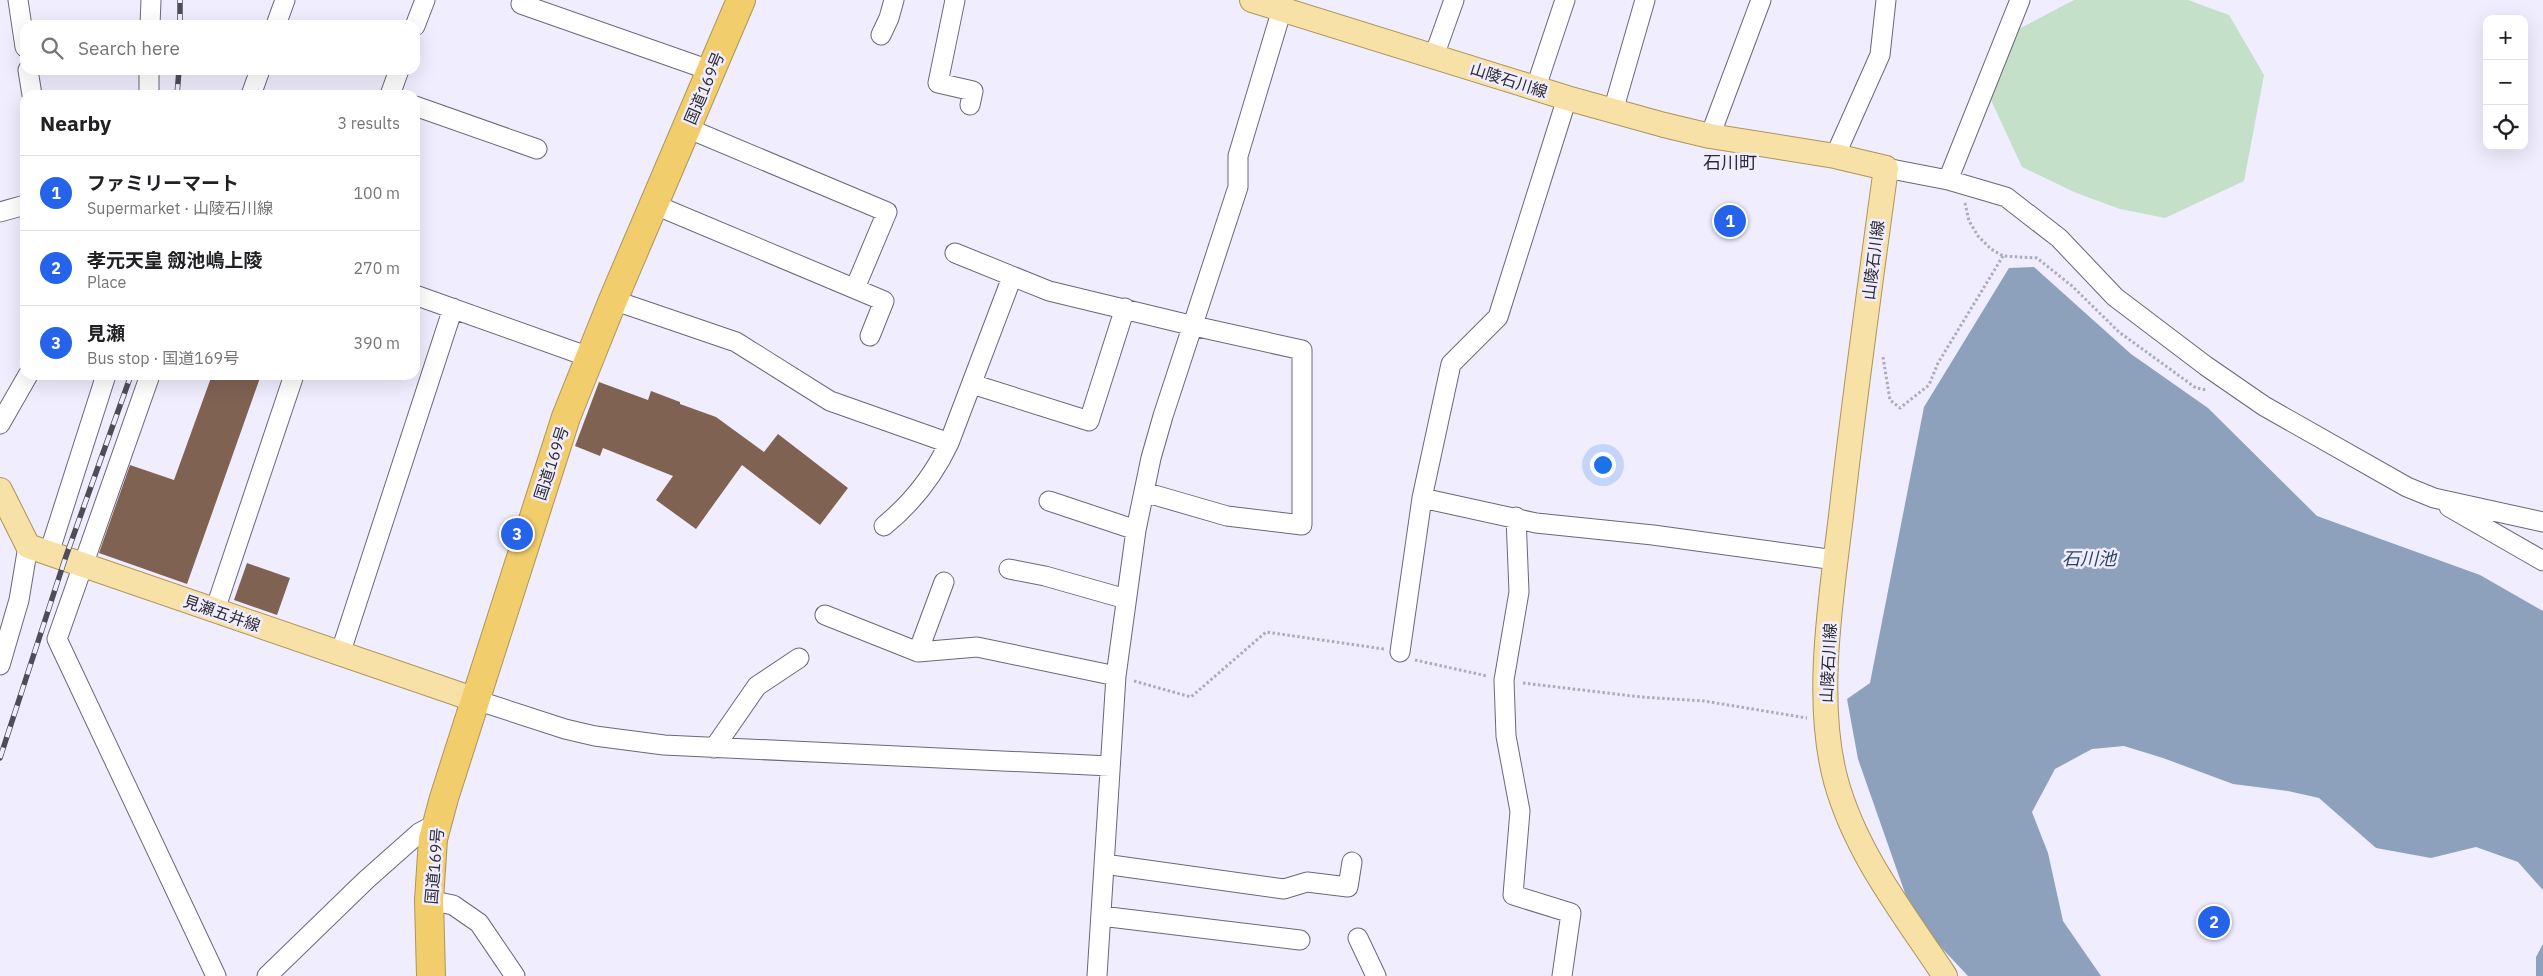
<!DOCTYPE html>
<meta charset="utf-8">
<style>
:root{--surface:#fff;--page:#f6f6f6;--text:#202124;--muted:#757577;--line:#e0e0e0;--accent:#2563eb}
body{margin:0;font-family:"IBM Plex Sans","Noto Sans JP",sans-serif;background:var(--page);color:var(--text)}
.controls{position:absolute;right:15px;top:15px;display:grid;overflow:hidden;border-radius:10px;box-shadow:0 5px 20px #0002}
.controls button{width:45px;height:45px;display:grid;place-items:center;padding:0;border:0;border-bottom:1px solid var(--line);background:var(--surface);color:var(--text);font:25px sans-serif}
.you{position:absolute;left:1602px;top:464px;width:18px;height:18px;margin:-12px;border:4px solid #fff;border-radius:50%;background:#1a73e8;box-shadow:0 0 0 8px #1a73e833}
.badge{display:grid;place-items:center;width:32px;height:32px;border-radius:50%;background:var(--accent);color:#fff;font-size:16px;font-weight:700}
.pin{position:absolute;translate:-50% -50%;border:2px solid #fff;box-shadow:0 1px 5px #0006}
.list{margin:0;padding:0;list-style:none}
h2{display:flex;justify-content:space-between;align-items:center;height:65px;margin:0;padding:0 20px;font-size:21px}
h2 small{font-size:16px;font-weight:400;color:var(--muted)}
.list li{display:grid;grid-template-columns:32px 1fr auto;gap:15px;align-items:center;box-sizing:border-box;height:75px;padding:0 20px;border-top:1px solid var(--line)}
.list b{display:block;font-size:19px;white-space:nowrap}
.list p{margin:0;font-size:16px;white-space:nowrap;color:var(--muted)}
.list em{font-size:16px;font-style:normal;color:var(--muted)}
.icon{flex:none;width:28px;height:28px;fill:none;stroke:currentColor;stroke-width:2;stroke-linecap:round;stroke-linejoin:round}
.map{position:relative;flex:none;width:2543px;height:976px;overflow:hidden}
.search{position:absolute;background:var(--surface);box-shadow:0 5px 20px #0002;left:20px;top:20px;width:400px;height:55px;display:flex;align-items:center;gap:12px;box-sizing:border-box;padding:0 18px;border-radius:15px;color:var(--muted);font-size:19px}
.panel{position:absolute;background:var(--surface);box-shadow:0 5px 20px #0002;left:20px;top:90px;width:400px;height:290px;border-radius:15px}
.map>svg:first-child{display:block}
.green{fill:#c5e0c9}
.water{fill:#8da1bc}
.building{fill:#806252}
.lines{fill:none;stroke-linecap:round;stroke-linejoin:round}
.minor-casing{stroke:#6b677a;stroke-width:21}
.major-casing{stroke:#ad9558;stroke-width:26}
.highway-casing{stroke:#ad9558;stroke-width:30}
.path{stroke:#adabb9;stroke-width:3;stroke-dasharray:2.5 2.5;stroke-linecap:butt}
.minor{stroke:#fff;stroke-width:19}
.major{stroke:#f7e1a6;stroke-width:24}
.highway{stroke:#f2cd6b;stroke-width:28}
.rail-casing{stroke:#4e4c56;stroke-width:5.5}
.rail{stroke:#f0edfe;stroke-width:4;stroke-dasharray:11;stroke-linecap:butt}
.labels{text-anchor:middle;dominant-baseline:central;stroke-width:5;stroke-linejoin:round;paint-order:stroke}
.street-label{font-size:16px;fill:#2d2c34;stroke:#f0edfe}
.neighbourhood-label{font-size:18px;fill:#2d2c34;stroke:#f0edfe}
.water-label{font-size:18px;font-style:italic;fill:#27436a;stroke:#f0edfe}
</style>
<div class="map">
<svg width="2543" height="976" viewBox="0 0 2543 976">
<rect width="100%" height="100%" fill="#f0edfe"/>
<path class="green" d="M 2074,0 L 2188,0 L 2229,15 L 2264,75 L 2244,181 L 2165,218 L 2120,209 L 2074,192 L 2022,167 L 1990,98 L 2015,31 Z"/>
<path class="water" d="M 2034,267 L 2131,354 L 2208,408 L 2317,516 L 2480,575 L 2543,611 L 2543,890 L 2518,862 L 2476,847 L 2431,858 L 2376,848 L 2319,798 L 2288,791 L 2233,784 L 2163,758 L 2124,746 L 2092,749 L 2055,769 L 2032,812 L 2048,853 L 2063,921 L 2101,976 L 1968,976 L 1938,944 L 1906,896 L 1858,759 L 1847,699 L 1870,683 L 1924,407 L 2009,268 Z
M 2543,944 L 2543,976 L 2536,976 L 2536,957 Z"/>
<path class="building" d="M 212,375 L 261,375 L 187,584 L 99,553 L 130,465 L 174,480 Z
M 599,382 L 648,400 L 651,391 L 680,402 L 680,404 L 716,417 L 764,452 L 778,434 L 848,488 L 820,525 L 742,465 L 696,529 L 656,500 L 673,476 L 603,448 L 600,456 L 575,446 Z
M 247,563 L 290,578 L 277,615 L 234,600 Z"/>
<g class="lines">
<g class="minor-casing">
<path id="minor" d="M 18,0 L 25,47
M 955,0 L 938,83 L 973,91 L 970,105
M 521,4 L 712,71
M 150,25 L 151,0
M 276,25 L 285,0
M 415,26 L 425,0
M 881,35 L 889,18 L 894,0
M 1434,56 L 1454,0
M 28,70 L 32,95
M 1536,87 L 1565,0
M 149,95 L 149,70
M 251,95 L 260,70
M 390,95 L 399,70
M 415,106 L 537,149
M 1613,111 L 1645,0
M 687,128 L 887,212 L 855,288
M 1710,136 L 1761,0
M 1835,156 L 1880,55 L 1886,0
M 1886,168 L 1948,180 L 2006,197 L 2059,238 L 2115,297 L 2206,366 L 2264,406 L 2407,487 L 2434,498 L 2543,522
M 1948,180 L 2020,0
M 653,204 L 884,301 L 870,336
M 0,212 L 25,205
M 955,253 L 1049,291 L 1194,326 L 1302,350 L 1302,525 L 1227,516 L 1144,492
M 415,295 L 589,357
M 613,300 L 736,342 L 830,401 L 949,443 L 1012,277
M 150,375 L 57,639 L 216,976
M 972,384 L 1089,421 L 1125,308
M 0,424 L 28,375
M 1422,498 L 1536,523 L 1653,535 L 1835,560
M 1049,501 L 1136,530
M 2449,507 L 2543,561
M 1516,517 L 1519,592 L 1504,680 L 1506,736 L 1520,811 L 1513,895 L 1571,913 L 1562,976
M 884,526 C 912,503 933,477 949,443
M 49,553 L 106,375
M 1009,569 L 1045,576 L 1126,599
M 215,610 L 294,375
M 825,615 L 918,652 L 977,647 L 1116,676
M 918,652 L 944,582
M 1400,652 L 1422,498 L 1451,364 L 1498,317 L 1567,98
M 340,654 L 453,308
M 0,665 L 19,600 L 28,546
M 476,700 L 565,729 L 595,736 L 664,745 L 1110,766
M 714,748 L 757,686 L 799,658
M 1104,864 L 1284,889 L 1307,882 L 1348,887 L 1352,862
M 429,900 L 453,905 L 479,923 L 515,976
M 1101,916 L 1300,940
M 1358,938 L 1376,976
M 267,976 L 366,880 L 419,833 L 438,823
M 1097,976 L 1116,676 L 1136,530 L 1151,458 L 1163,416 L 1238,187 L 1238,156 L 1282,9"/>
</g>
<g class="major-casing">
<path id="major" d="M 1252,0 L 1567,98 L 1664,125 L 1710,136 L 1835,156 L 1886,168 C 1870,284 1854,400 1841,516 C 1831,599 1814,701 1836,781 C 1856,854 1904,914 1945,976
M 0,490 L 28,546 L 476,700"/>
</g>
<g class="highway-casing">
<path id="highway" d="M 431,976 L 429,900 L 433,839 L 444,798 L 566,417 L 613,300 L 741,0"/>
</g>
<path class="path" d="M 1965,203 L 1969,221 L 1978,236 L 1991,249 L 2003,256 L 2037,258 L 2072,286 L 2119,332 L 2196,388 L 2207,390
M 1883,357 L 1890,400 L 1900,408 L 1929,385 L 1938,363 L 2003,256
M 1415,660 L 1487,676
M 1134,681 L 1191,697 L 1266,632 L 1384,649
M 1523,683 L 1641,697 L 1704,701 L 1807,718"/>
<use href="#minor" class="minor"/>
<use href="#major" class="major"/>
<use href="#highway" class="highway"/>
<g class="rail-casing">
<path id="rail" d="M 180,25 L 180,0
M 177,95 L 179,70
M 0,758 L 65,559 L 131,375"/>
</g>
<use href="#rail" class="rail"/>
</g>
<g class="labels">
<g class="street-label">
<text transform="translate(1509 80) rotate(18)">山陵石川線</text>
<text transform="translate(704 88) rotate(-67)">国道169号</text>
<text transform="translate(1873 260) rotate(-83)">山陵石川線</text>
<text transform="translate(551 463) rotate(-72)">国道169号</text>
<text transform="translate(222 613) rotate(19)">見瀬五井線</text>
<text transform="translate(1828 663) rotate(-87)">山陵石川線</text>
<text transform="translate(434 866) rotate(-85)">国道169号</text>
</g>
<g class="neighbourhood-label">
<text x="1730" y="162">石川町</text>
</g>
<g class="water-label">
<text x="2089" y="558">石川池</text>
</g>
</g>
</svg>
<div class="controls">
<button>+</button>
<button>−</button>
<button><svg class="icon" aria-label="locate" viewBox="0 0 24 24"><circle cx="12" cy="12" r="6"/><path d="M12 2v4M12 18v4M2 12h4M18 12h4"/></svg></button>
</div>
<div class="you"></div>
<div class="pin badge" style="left:1730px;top:221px">1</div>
<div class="pin badge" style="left:2214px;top:922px">2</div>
<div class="pin badge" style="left:517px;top:534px">3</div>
<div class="search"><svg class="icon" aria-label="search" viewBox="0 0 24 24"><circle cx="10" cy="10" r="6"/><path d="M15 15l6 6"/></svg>Search here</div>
<section class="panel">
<h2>Nearby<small>3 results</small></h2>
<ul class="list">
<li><span class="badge">1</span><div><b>ファミリーマート</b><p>Supermarket · 山陵石川線</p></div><em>100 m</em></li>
<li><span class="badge">2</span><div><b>孝元天皇 劔池嶋上陵</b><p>Place</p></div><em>270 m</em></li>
<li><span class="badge">3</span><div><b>見瀬</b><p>Bus stop · 国道169号</p></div><em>390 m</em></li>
</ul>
</section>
</div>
